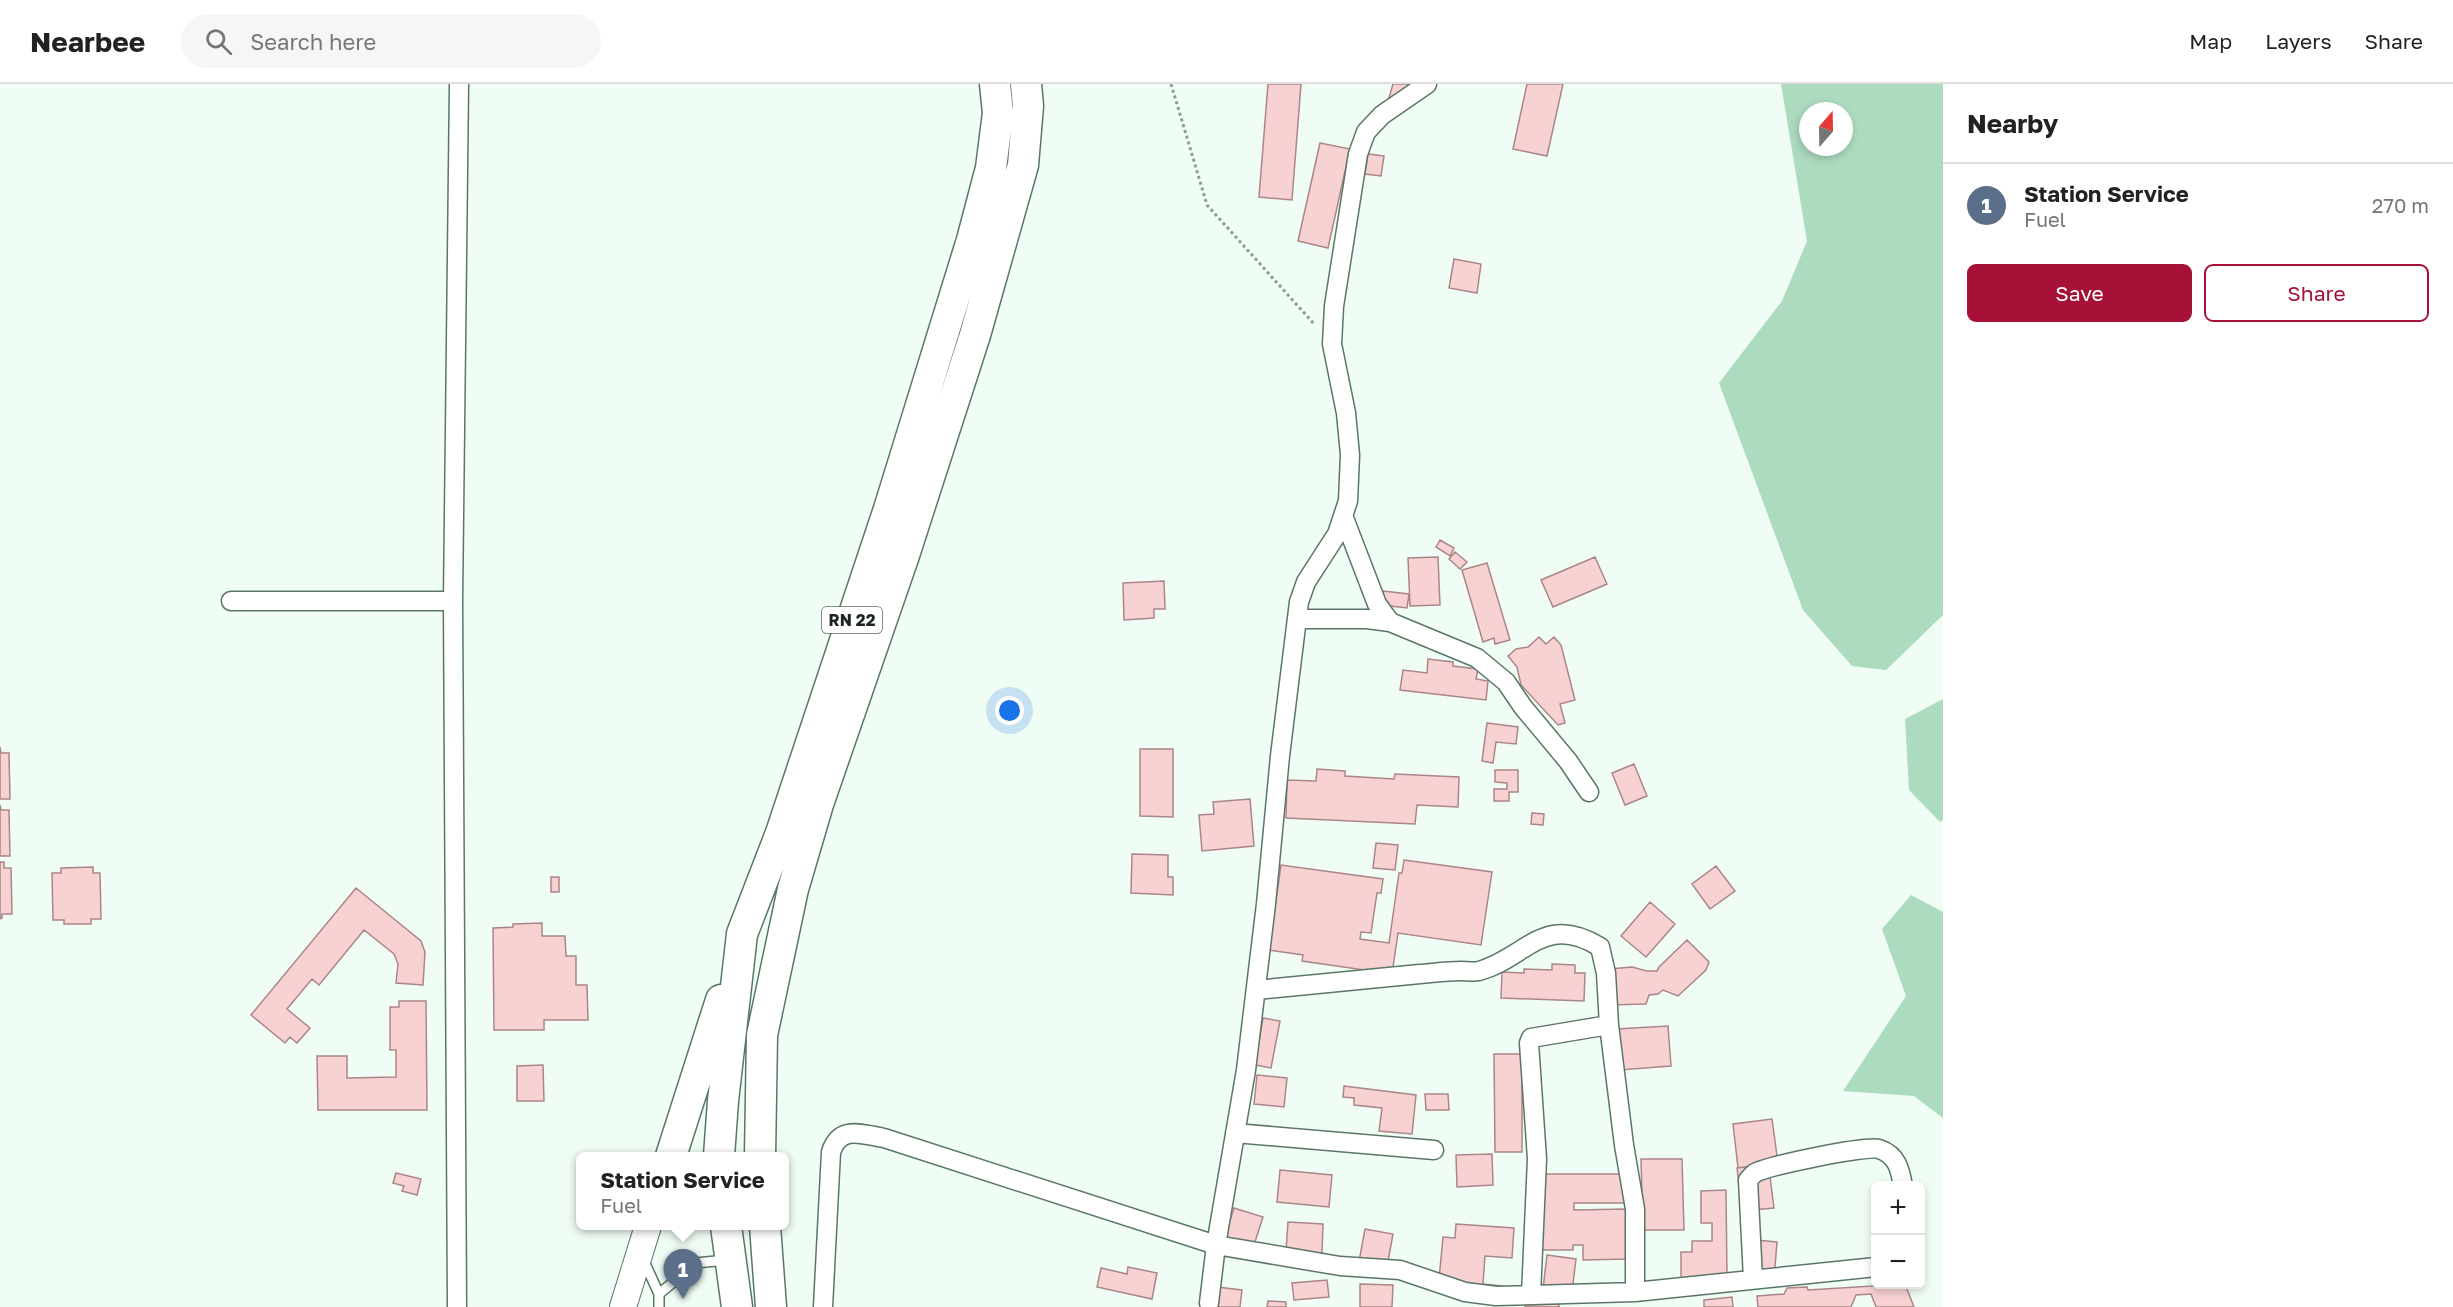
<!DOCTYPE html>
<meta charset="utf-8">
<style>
:root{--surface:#fff;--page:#f6f6f6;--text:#222;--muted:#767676;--line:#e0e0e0;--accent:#a81137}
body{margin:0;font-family:"Golos Text",sans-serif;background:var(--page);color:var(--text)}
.controls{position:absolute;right:18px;bottom:18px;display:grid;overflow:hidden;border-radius:9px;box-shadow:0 3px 9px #0003}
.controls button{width:54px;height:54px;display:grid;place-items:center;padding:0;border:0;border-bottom:2px solid var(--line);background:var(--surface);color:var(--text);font:30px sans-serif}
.compass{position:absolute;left:1799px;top:18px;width:54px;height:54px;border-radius:50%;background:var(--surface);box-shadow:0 3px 9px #0003;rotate:20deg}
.you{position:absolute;left:1010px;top:627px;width:21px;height:21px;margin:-15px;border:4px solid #fff;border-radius:50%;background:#1a73e8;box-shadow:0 0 0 9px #1a73e833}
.badge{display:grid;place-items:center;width:39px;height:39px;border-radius:50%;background:var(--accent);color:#fff;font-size:20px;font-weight:700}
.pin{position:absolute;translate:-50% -50px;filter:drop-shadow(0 2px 3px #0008)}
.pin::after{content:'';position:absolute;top:32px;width:21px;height:18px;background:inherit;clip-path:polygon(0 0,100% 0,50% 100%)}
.popup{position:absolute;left:576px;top:1068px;width:213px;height:78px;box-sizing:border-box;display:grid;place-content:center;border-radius:9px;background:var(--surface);filter:drop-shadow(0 2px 4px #0005);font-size:20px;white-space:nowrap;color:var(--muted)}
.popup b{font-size:22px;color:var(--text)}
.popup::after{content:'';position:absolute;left:50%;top:100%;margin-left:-12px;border:12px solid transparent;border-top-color:var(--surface)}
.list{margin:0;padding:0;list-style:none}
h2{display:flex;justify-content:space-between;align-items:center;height:78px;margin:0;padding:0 24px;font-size:26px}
h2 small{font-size:20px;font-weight:400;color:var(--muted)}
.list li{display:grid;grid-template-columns:39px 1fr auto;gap:18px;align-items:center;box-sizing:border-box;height:84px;padding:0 24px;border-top:2px solid var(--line)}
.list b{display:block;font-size:22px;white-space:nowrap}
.list p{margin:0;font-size:20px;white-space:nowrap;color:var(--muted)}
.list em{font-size:20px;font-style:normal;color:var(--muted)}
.actions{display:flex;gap:12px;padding:18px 24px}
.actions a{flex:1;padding:14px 0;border:2px solid var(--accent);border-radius:9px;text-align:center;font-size:21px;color:var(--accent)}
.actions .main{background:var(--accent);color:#fff}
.icon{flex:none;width:33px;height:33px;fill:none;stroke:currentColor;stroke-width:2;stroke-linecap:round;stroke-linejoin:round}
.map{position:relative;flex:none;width:1943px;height:1223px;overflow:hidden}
header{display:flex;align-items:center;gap:36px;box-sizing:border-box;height:84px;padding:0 30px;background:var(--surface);border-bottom:2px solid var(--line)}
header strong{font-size:28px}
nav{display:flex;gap:33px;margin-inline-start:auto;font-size:21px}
.search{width:420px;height:54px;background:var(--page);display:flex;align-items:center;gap:15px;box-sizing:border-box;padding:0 21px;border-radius:33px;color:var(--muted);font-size:22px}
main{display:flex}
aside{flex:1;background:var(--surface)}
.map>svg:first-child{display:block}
.green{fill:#acdbbf;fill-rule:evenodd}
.building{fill:#f8d1d3;stroke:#aa8688;stroke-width:1.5}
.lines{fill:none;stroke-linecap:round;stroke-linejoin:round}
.service-casing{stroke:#5a7766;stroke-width:12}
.minor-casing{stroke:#5a7766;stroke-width:21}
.secondary-casing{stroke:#5a7766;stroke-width:28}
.trunk-casing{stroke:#5a7766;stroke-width:33}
.path{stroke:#8f9c94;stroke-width:3;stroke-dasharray:3 3;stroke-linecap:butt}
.service{stroke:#fff;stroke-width:9}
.minor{stroke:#fff;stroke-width:18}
.secondary{stroke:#fff;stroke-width:26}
.trunk{stroke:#fff;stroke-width:30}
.labels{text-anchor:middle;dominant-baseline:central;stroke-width:4.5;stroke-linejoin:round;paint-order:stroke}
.shield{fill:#fff;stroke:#5f6762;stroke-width:1.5}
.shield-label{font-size:16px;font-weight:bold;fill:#1a261f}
</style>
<header>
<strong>Nearbee</strong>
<div class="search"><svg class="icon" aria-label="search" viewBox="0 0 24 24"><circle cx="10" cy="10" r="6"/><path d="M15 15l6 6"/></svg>Search here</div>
<nav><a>Map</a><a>Layers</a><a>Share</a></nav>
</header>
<main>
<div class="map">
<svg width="1943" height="1223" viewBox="0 0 1943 1223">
<rect width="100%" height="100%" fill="#f0fdf5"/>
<path class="green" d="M 1781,0 L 1943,0 L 1943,531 L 1886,586 L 1852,582 L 1803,526 L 1719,299 L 1782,217 L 1807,157 ZM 1808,27 L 1844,27 L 1844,63 L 1808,63 Z
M 1943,615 L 1943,736 L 1940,738 L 1909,706 L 1905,635 Z
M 1911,811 L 1943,828 L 1943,1034 L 1914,1012 L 1843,1007 L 1906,912 L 1882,845 Z"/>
<path class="building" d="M 1268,0 L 1301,0 L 1292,116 L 1259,113 Z
M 1393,0 L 1408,0 L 1401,22 L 1388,17 Z
M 1527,0 L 1563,0 L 1547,72 L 1513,65 Z
M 1320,59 L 1350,65 L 1328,164 L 1298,157 Z
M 1368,70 L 1384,72 L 1381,92 L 1365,90 Z
M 1454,175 L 1481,180 L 1477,209 L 1449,204 Z
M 1440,456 L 1454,464 L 1450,472 L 1436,463 Z
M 1455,468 L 1467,478 L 1460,485 L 1449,475 Z
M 1438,473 L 1440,521 L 1410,522 L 1408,474 Z
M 1595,473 L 1607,500 L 1553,523 L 1541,496 Z
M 1487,479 L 1510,556 L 1495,560 L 1494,554 L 1483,558 L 1462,486 Z
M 1164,497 L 1165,525 L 1154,525 L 1154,534 L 1124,536 L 1123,499 Z
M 1383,507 L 1409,510 L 1407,524 L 1382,521 Z
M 1539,553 L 1546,560 L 1554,553 L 1561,561 L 1575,616 L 1560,620 L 1565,639 L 1558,641 L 1521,601 L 1517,583 L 1508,572 L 1516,565 L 1528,563 Z
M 1428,575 L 1453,578 L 1453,582 L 1478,585 L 1476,595 L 1488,597 L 1486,616 L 1400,606 L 1403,586 L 1427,589 Z
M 1487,639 L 1518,643 L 1516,660 L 1496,658 L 1493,679 L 1482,677 Z
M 0,663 L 1,669 L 9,669 L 10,715 L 0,715 Z
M 1140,665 L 1173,665 L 1173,733 L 1140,732 Z
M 1634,680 L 1647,712 L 1625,721 L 1612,689 Z
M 1317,685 L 1345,687 L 1345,692 L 1394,695 L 1395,690 L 1459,693 L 1458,723 L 1417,721 L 1415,740 L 1286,734 L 1287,696 L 1316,697 Z
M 1495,686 L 1518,686 L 1518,708 L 1509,708 L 1509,717 L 1494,717 L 1494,705 L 1507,705 L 1507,699 L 1495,698 Z
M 1250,715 L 1254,762 L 1202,767 L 1199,731 L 1214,730 L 1213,718 Z
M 0,721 L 1,726 L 9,726 L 10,772 L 0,772 Z
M 1532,729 L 1544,730 L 1543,741 L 1531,740 Z
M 1376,759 L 1398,761 L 1395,786 L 1373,784 Z
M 1132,770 L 1168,771 L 1168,793 L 1173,793 L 1173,811 L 1131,809 Z
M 1404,776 L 1492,788 L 1481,861 L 1398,849 L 1392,890 L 1302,877 L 1303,871 L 1269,866 L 1281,781 L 1383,795 L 1381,809 L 1377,809 L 1371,849 L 1361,848 L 1360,855 L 1389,859 L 1399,789 L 1402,789 Z
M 0,778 L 4,778 L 4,784 L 11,784 L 12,830 L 2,830 L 2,834 L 0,835 Z
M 1716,782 L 1735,807 L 1710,825 L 1692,800 Z
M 93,783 L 93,789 L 100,789 L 101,835 L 91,835 L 91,840 L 64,840 L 64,836 L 53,836 L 52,789 L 61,789 L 61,784 Z
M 551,793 L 559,793 L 559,808 L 551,808 Z
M 356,804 L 421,857 L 425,868 L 423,901 L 396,899 L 398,880 L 394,870 L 364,846 L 319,901 L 312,895 L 287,925 L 310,944 L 297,959 L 290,953 L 285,959 L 251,931 Z
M 1650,818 L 1675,840 L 1646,873 L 1621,852 Z
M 542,839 L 542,852 L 565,852 L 566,872 L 576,872 L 576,901 L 587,901 L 588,936 L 544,936 L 544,946 L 494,946 L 493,844 L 513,843 L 513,840 Z
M 1687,856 L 1709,878 L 1706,886 L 1678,912 L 1663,906 L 1658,910 L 1649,911 L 1646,920 L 1609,921 L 1610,885 L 1632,883 L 1647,887 L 1657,887 L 1659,883 Z
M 1552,880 L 1575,881 L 1575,889 L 1585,889 L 1584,917 L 1501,914 L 1502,888 L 1524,889 L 1524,885 L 1552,886 Z
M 399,917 L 426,917 L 427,1026 L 318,1026 L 317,972 L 347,972 L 347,994 L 396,993 L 396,966 L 390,966 L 390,923 L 399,923 Z
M 1263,934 L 1280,937 L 1271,984 L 1255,981 Z
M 1668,942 L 1671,982 L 1619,986 L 1616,945 Z
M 1494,970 L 1522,970 L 1522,1068 L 1495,1068 Z
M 543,981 L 544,1017 L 517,1017 L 517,982 Z
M 1257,991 L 1287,994 L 1284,1023 L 1254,1020 Z
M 1344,1002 L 1416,1011 L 1412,1050 L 1379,1047 L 1382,1024 L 1354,1021 L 1354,1014 L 1343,1013 Z
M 1425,1010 L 1448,1010 L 1449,1026 L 1426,1026 Z
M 1772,1035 L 1778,1079 L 1738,1084 L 1733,1040 Z
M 1492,1070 L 1493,1101 L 1457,1103 L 1456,1071 Z
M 1641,1075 L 1682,1075 L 1684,1146 L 1643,1146 Z
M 1754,1082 L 1769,1085 L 1774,1124 L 1742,1127 L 1737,1084 Z
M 1280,1086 L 1332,1091 L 1329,1123 L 1277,1118 Z
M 396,1089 L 421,1095 L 417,1111 L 402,1107 L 404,1102 L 393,1099 Z
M 1541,1090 L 1626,1090 L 1626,1119 L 1574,1119 L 1574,1126 L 1627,1125 L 1628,1175 L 1583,1176 L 1583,1161 L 1573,1161 L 1573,1166 L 1542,1166 Z
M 1726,1106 L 1727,1193 L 1681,1200 L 1681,1168 L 1692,1168 L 1692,1157 L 1712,1157 L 1712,1139 L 1701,1139 L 1701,1107 Z
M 1234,1124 L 1263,1133 L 1252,1167 L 1223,1158 Z
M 1288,1138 L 1323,1140 L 1322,1169 L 1286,1167 Z
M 1456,1140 L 1514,1144 L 1512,1174 L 1485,1172 L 1483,1200 L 1502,1202 L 1501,1211 L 1438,1206 L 1443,1153 L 1455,1154 Z
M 1365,1145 L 1393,1150 L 1386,1188 L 1358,1183 Z
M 1745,1155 L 1777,1158 L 1774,1196 L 1743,1194 Z
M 1547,1171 L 1576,1175 L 1572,1208 L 1543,1205 Z
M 1128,1183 L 1157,1189 L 1152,1215 L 1097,1203 L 1101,1184 L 1127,1190 Z
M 1327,1196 L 1329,1213 L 1294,1216 L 1292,1199 Z
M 1360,1200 L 1393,1201 L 1392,1223 L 1360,1223 Z
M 1905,1200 L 1914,1223 L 1876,1223 L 1871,1210 L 1856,1211 L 1851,1223 L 1758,1223 L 1757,1212 L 1784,1210 L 1787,1204 L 1807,1203 L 1808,1206 Z
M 1217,1203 L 1242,1206 L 1240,1223 L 1215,1223 Z
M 1732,1213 L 1733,1223 L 1704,1223 L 1704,1216 Z
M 1268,1217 L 1286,1218 L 1286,1223 L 1267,1223 Z
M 1559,1220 L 1559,1223 L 1525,1223 L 1525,1221 Z"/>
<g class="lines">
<g class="service-casing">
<path id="service" d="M 643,1175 L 659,1210 L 659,1223
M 659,1210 L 696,1179 L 726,1176"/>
</g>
<g class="minor-casing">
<path id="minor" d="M 1344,434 L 1377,520 L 1390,538
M 231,517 L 453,517
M 1297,535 L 1367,535 L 1390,538 L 1477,574 L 1506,598 L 1523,623 L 1568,677 L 1589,708
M 1256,906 C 1310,901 1365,895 1420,890 C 1433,889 1447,887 1461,887 C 1466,887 1474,888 1479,887 C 1526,874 1544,828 1600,863 L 1606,889 L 1609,941 L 1624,1061 L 1635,1125 L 1635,1208
M 1235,1049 L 1434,1066
M 1753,1195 L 1748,1096 C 1751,1093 1751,1092 1755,1089 C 1768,1082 1866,1061 1879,1065 C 1897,1071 1900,1085 1903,1102
M 1531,1211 L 1537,1075 L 1529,959 L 1531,954 L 1609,941
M 1209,1219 L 1216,1161 L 1246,986 L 1266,820 L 1280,672 L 1299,518 L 1306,498 L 1337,450 L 1348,417 L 1350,371 L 1346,329 L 1332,260 L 1334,222 L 1358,70 L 1366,48 L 1382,31 L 1427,0
M 457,1223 L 453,517 L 459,0
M 823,1223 L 831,1068 C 840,1041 861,1050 884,1054 L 1216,1161 L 1340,1182 L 1400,1186 L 1465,1208 L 1496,1212 L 1635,1208 L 1876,1183"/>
</g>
<g class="secondary-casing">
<path id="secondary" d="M 623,1223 L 648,1142"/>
</g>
<g class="trunk-casing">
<path id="trunk" d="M 671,1072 L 721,916
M 719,1072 L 723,1017 L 742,850 L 781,749 L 889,425 L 972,156 L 991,84 L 998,29 L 995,0
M 760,1072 L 762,951 L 793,805 L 818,720 L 904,471 L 975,251 L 1023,81 L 1028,22 L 1026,0
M 726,1142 L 737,1223
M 765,1142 L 771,1223"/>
</g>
<path class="path" d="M 1171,0 L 1207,121 L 1315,241"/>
<use href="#service" class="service"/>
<use href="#minor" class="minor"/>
<use href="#secondary" class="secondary"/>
<use href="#trunk" class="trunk"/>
</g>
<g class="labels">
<rect class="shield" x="822" y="523" width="60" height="26" rx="4.5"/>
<g class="shield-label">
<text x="852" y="536">RN 22</text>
</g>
</g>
</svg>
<div class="controls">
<button>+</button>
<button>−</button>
</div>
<svg class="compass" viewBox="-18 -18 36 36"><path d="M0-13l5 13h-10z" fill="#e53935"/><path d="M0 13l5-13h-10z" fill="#767676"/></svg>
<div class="you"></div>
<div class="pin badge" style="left:683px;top:1215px;background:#5c6f8a">1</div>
<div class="popup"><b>Station Service</b>Fuel</div>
</div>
<aside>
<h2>Nearby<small></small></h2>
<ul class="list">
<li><span class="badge" style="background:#5c6f8a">1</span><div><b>Station Service</b><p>Fuel</p></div><em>270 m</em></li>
</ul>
<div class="actions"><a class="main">Save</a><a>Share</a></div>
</aside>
</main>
